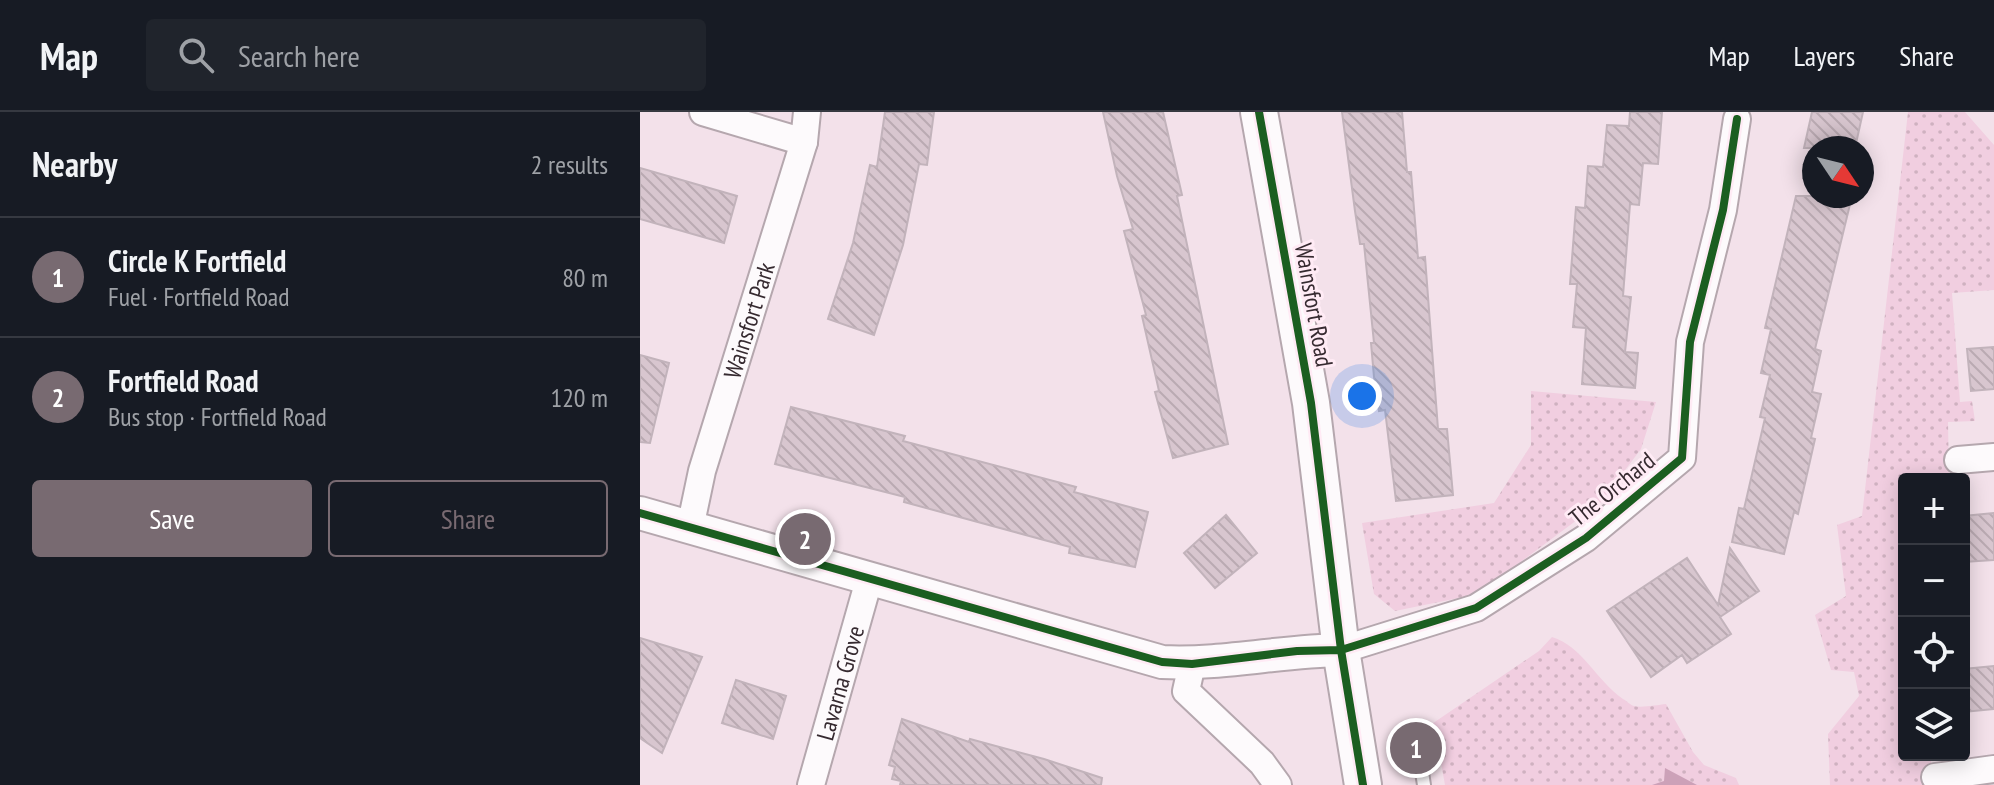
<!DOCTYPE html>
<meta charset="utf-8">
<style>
:root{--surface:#171b24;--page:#20242c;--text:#f1f3f6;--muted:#9ea1a6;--line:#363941;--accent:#786a71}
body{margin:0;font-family:"PT Sans Narrow",sans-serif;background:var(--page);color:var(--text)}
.controls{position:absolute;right:24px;bottom:24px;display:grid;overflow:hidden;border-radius:8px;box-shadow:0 4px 20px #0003}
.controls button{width:72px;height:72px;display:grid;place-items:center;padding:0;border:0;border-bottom:2px solid var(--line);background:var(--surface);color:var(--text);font:40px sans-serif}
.compass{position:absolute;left:1162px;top:24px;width:72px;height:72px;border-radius:50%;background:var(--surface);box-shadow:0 4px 20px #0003;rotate:125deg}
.you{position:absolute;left:722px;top:284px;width:28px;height:28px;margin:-20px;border:6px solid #fff;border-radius:50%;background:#1a73e8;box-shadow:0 0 0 12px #1a73e833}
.badge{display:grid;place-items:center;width:52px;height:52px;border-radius:50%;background:var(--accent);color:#fff;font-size:26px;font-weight:700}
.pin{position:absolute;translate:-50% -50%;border:4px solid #fff;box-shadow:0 2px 8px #0006}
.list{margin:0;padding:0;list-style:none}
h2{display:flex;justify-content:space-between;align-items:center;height:104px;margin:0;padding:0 32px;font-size:34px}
h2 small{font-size:26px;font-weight:400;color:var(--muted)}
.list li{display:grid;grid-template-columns:52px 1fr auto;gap:24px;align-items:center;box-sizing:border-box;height:120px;padding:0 32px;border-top:2px solid var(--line)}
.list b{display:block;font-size:30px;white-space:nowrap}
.list p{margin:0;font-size:26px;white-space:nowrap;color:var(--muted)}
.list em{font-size:26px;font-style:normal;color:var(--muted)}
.actions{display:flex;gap:16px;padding:24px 32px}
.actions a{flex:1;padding:18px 0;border:2px solid var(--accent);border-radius:8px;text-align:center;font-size:28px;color:var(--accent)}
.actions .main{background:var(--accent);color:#fff}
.icon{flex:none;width:44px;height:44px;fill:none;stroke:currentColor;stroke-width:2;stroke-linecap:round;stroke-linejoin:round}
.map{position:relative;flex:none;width:1354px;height:673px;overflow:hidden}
header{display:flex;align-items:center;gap:48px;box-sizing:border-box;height:112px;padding:0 40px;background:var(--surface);border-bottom:2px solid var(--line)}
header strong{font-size:38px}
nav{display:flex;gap:44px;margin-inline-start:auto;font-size:28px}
.search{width:560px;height:72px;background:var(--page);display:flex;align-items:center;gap:20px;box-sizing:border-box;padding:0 28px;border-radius:8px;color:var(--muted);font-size:30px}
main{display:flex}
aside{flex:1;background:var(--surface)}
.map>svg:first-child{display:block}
.grass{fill:url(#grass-dots)}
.water{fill:#cca1b8}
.building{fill:url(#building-back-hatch);stroke:#c2b3bb;stroke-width:2}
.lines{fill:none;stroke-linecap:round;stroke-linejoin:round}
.service-casing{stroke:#b5a7ae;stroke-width:16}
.minor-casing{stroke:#b5a7ae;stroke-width:30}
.tertiary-casing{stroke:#b5a7ae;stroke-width:36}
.secondary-casing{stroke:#b5a7ae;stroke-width:40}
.service{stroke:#fdfafc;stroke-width:12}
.minor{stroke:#fdfafc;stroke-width:26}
.tertiary{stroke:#fdfafc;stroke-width:32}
.secondary{stroke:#fdfafc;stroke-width:36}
.cycleway-casing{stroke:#ffebf5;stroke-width:13}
.cycleway{stroke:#1b5e20;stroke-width:8}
.labels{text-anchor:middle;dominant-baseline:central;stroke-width:6;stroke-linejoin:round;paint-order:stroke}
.street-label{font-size:24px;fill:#362a30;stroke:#ffebf5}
</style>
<header>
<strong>Map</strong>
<div class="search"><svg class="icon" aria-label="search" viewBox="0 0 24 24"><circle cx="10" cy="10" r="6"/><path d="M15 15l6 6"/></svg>Search here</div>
<nav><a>Map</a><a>Layers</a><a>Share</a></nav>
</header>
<main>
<aside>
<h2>Nearby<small>2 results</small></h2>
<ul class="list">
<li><span class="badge">1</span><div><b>Circle K Fortfield</b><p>Fuel · Fortfield Road</p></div><em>80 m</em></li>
<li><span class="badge">2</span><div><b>Fortfield Road</b><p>Bus stop · Fortfield Road</p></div><em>120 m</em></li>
</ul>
<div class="actions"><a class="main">Save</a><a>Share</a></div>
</aside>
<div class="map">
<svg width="1354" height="673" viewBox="0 0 1354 673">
<defs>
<pattern id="grass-dots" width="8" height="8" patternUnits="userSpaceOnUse" patternTransform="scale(2)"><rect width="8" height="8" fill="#f1cee0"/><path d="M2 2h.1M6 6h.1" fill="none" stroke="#cfb1c0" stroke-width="1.8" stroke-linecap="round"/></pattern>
<pattern id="building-back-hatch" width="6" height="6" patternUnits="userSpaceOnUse" patternTransform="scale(2)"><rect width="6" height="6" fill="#d8c6cf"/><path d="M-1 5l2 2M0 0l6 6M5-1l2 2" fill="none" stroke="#baaab2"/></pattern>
</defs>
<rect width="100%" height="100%" fill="#f3e1ea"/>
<path class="grass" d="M 1268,0 L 1325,0 L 1354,33 L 1354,178 L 1312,181 L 1320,290 L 1332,289 L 1335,309 L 1308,310 L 1309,367 L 1264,367 L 1264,643 L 1291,643 L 1291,673 L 1190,673 L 1188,622 L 1219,584 L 1214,560 L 1191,558 L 1175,503 L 1206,484 L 1197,413 L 1222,404 Z
M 891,279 L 1016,290 L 1001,337 L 961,390 L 838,482 L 755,499 L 734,482 L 722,411 L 854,391 L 891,333 Z
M 912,525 C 942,534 956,568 983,587 C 987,589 990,593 994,594 C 1002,596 1017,593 1026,592 L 1053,640 L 1064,653 L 1096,666 L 1099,673 L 805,673 L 801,651 L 783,618 L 899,539 Z"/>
<path class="water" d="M 1025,656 L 1057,673 L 1012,673 L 1024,669 Z"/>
<path class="building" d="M 245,0 L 294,0 L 287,53 L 279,52 L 263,133 L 234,223 L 188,207 L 213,131 L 230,53 L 237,55 Z
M 463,0 L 523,0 L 542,83 L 537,84 L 588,332 L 533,346 L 515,280 L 519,279 L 502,204 L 506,203 L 484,119 L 493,117 L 477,64 Z
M 702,0 L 762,0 L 767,60 L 771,60 L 778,146 L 785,145 L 798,317 L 807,317 L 813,383 L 756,389 L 745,298 L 739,299 L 734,265 L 731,231 L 734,231 L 724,132 L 720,132 L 715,99 Z
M 990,0 L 1022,0 L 1018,52 L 1003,51 L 999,93 L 990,92 L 983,184 L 991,185 L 985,240 L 998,241 L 995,276 L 942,272 L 946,216 L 933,215 L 937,172 L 930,172 L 936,95 L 945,96 L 948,54 L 963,55 L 967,13 L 989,14 Z
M 1172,0 L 1223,0 L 1215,36 L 1164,36 Z
M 0,56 L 97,84 L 84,131 L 0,107 Z
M 1156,84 L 1212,84 L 1175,237 L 1181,239 L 1172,280 L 1181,282 L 1171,326 L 1175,327 L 1158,402 L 1154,400 L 1144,442 L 1092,430 L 1099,396 L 1104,397 L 1125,306 L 1120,305 L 1130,263 L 1121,261 L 1131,217 L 1125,216 Z
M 1354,235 L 1354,277 L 1331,279 L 1327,237 Z
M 0,243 L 29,251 L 10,331 L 0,330 Z
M 151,295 L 265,324 L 263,329 L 436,375 L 434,380 L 508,400 L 495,455 L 429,441 L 430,435 L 264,390 L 265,385 L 135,352 Z
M 1354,401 L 1354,448 L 1324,450 L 1324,404 Z
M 586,403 L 617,441 L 575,476 L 544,441 Z
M 1090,436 L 1119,479 L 1080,505 L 1091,522 L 1047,551 L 1042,543 L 1011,565 L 967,499 L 1047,446 L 1078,493 Z
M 0,526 L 62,545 L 22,641 L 0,626 Z
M 1354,554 L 1354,597 L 1324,600 L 1324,557 Z
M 96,568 L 146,584 L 133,627 L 82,611 Z
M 262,607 L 329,630 L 330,627 L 404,647 L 462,666 L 461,673 L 260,673 L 261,669 L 252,667 L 255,655 L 249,653 Z"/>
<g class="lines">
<g class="service-casing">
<path id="service" d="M 779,641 L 784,673"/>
</g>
<g class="minor-casing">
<g id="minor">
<path d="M 63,0 L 164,30"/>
<path d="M 1318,348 L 1354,345"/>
<path id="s1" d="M 50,416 L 62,359 L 164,30 L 167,0"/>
<path d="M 701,538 L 836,496 L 946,426 L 1042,346 L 1050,230 L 1083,98 L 1097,7"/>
<path d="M 552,552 L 546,579 L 622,651 L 638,673"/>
<path d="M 1295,665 L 1354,657"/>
<path id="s2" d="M 171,673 L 229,468"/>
</g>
</g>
<g class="tertiary-casing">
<path id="tertiary" d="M 0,401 L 522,550 C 582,553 641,539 701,538"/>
</g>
<g class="secondary-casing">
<path id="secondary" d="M 619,0 L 671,291 L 701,538 L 723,673"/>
</g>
<use href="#service" class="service"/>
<use href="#minor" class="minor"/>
<use href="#tertiary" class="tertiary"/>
<use href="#secondary" class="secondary"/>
<g class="cycleway-casing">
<path id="cycleway" d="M 619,0 L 671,291 L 701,538 L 723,673
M 0,401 L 522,550 L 552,552 L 657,539 L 701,538 L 836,496 L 946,426 L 1042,346 L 1050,230 L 1083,98 L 1097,7"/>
</g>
<use href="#cycleway" class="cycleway"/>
</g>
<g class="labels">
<g class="street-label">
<text transform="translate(674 193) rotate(80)">Wainsfort Road</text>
<text stroke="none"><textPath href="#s1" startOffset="216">Wainsfort Park</textPath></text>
<text transform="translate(972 377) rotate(-39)">The Orchard</text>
<text stroke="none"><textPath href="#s2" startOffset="106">Lavarna Grove</textPath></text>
</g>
</g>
</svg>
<div class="controls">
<button>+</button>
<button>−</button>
<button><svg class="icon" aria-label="locate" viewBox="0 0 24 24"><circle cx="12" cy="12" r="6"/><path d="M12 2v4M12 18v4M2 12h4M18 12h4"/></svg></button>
<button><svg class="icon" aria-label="layers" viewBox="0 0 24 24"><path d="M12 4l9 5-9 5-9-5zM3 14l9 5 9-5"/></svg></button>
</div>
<svg class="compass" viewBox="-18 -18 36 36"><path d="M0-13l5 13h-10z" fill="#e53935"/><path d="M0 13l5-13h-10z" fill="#9ea1a6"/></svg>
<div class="you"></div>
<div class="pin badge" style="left:776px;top:636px">1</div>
<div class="pin badge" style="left:165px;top:427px">2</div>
</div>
</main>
